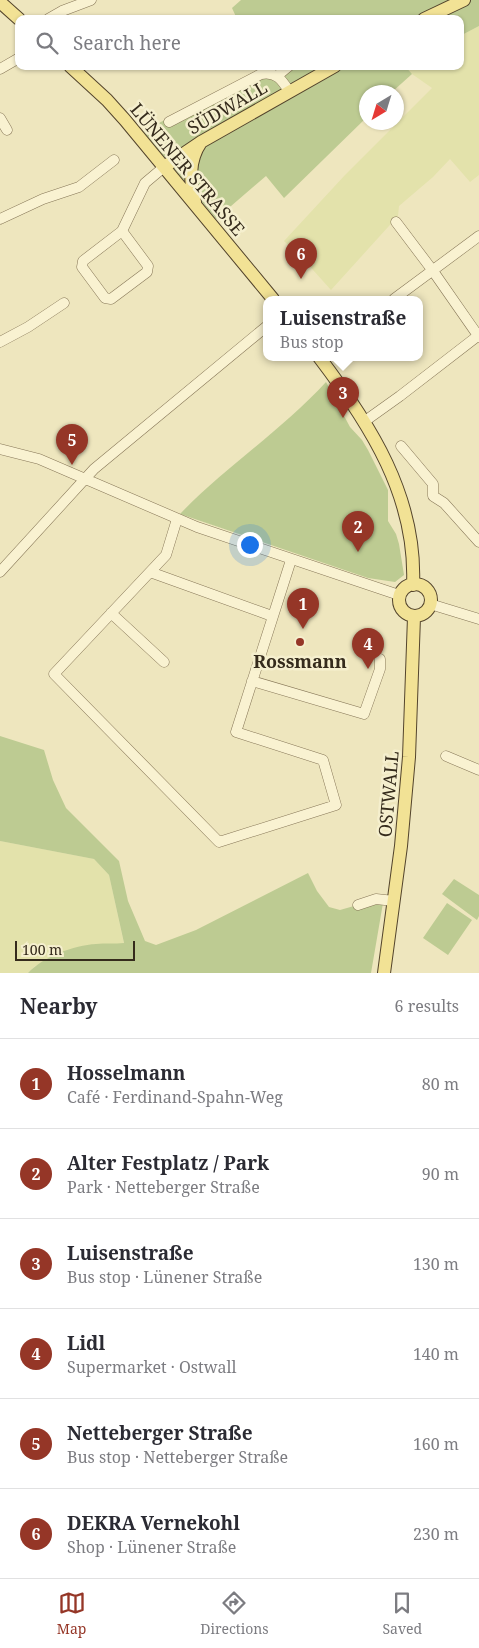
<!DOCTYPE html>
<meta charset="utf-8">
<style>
:root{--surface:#fff;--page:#f7f7f7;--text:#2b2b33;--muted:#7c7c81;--line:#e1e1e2;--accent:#953627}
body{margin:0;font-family:"Noto Serif",serif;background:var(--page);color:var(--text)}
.compass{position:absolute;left:359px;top:85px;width:45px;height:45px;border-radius:50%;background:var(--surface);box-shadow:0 1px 4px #0004;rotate:218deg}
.scale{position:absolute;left:15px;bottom:12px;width:120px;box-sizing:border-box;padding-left:5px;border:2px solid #352b1c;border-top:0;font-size:14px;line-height:18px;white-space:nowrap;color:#352b1c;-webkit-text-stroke:4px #f5efce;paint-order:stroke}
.you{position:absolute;left:249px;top:544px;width:18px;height:18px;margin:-12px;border:4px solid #fff;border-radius:50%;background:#1a73e8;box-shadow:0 0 0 8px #1a73e833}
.badge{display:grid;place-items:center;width:32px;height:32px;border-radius:50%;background:var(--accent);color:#fff;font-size:16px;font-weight:700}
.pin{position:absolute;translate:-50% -41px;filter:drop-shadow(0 1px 2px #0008)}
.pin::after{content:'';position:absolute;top:26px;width:18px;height:15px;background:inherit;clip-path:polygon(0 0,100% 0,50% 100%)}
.popup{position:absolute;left:263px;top:296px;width:160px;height:65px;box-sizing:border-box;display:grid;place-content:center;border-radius:10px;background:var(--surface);filter:drop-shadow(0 1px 4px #0005);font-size:16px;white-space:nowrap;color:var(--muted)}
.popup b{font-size:19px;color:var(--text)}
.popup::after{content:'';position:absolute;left:50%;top:100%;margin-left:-10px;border:10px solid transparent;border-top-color:var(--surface)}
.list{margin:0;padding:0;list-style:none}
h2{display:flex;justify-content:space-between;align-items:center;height:65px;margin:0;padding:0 20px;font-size:21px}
h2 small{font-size:16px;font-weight:400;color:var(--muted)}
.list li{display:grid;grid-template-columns:32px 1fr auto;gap:15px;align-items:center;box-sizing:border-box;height:90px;padding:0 20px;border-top:1px solid var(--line)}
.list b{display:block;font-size:19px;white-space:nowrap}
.list p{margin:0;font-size:16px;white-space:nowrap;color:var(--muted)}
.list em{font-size:16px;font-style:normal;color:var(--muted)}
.icon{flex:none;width:28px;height:28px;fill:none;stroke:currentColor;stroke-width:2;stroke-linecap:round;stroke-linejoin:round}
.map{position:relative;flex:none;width:479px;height:973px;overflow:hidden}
.search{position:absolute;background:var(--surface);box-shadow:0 1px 4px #0004;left:15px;right:15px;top:15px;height:55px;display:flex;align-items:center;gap:12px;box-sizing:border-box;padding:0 18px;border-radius:10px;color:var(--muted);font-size:19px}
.sheet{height:605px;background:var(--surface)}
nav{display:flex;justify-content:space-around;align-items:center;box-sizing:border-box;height:70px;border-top:1px solid var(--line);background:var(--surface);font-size:14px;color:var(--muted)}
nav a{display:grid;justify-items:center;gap:2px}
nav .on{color:var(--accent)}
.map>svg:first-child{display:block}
.farmland{fill:#e3e2ab}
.green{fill:#bdcb92}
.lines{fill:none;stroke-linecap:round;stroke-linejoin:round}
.minor-casing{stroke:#867657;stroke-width:11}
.major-casing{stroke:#53442c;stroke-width:14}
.minor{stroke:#f9f2d1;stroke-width:10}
.major{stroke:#f2e295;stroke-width:12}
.poi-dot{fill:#953627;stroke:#f5efce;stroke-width:2}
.labels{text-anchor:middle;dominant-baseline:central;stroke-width:5;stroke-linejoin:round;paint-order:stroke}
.street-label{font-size:18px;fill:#352b1c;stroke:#f5efce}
.poi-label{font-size:18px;font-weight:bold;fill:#352b1c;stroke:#f5efce}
</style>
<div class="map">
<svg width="479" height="973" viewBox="0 0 479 973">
<rect width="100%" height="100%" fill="#eee6be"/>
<path class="farmland" d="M 479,26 L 479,175 L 470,182 L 450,159 L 433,177 L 399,206 L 398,216 L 331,290 L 305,261 L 284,241 L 345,175 L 432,88 L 412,74 L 405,66 L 460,66 L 460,36 Z
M 0,841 L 94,859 L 109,875 L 124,944 L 94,944 L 35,966 L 28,973 L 0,973 Z"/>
<path class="green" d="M 241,0 L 479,0 L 479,26 L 460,36 L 460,19 L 237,19 L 232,8 Z
M 277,66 L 405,66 L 412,74 L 392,92 L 366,92 L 366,118 L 284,198 L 266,176 L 216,219 L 143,131 L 230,87 Z
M 326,382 L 350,427 L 362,440 L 368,450 L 388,490 L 388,521 L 396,534 L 399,544 L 404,575 L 395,582 L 368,578 L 180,514 C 225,467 281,431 326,382 Z
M 0,736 L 44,750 L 53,780 L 66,808 L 119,861 L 128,901 L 145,941 L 156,945 L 196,930 L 308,873 L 317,891 L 329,907 L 340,910 L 354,906 L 383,903 L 371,973 L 28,973 C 43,957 74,945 96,944 C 105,943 115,944 124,943 L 109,875 L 94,859 L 0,841 Z
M 454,879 L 479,895 L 479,916 L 477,920 L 442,894 Z
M 447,903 L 472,920 L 448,955 L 423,938 Z"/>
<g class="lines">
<g class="minor-casing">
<path id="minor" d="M 48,19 L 62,11 L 91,0
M 0,69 L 19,58
M 277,76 L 289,66
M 0,118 L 7,130
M 169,122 L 261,74 C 276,71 282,80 289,91
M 0,219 L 43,199 L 79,187 L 114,160
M 396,222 L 433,271 L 479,337
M 122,231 L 148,266 L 147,272 L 111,299 L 105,298 L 82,267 L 83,261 L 122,231 L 145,183 L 164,167
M 394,299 L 479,236
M 0,342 L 28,327 L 64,303
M 365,421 L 400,396 L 479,335
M 401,446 L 433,484 L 433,496 L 444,503 L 479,542
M 0,449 L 39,459 L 197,527 L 399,595
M 177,519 L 166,555 L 54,674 L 219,842 L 336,805 L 323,760 L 236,732 L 291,560
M 0,572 L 94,469 L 267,326
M 150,572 L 272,616
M 430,604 L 479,619
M 111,613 L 164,662
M 252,681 L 364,714 L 380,669 L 380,659
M 446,756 L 479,770
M 358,905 L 376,899 L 394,901"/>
</g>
<g class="major-casing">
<path id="major" d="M 0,2 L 19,19
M 424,19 L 464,0
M 70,66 L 107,100 L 125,120 L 273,299
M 164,167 L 201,142 L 335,66
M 195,202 C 190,181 188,161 201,142
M 319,357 C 370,424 417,497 413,585
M399 600a16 16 0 1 1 32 0a16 16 0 1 1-32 0Z
M 384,973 L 401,846 L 409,757 L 414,617"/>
</g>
<use href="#minor" class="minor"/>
<use href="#major" class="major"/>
</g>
<circle class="poi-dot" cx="300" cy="642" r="5"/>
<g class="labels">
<g class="street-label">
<text transform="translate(227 107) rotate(-30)">SÜDWALL</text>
<text transform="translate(188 169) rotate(50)">LÜNENER STRASSE</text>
<text transform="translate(388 794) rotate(-85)">OSTWALL</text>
</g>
<g class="poi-label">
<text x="300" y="661">Rossmann</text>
</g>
</g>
</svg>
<svg class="compass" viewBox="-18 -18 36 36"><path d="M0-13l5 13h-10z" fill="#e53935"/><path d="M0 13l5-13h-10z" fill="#7c7c81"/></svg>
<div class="scale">100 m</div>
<div class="you"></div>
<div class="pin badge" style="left:303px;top:629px">1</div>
<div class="pin badge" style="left:358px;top:552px">2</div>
<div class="pin badge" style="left:343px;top:418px">3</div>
<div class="popup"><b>Luisenstraße</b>Bus stop</div>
<div class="pin badge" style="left:368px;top:669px">4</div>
<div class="pin badge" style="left:72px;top:465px">5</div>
<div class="pin badge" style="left:301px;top:279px">6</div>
<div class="search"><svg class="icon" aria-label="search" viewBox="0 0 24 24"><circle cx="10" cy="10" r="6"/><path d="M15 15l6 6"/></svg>Search here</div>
</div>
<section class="sheet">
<h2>Nearby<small>6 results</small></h2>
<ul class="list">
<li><span class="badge">1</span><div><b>Hosselmann</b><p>Café · Ferdinand-Spahn-Weg</p></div><em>80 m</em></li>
<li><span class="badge">2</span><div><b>Alter Festplatz / Park</b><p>Park · Netteberger Straße</p></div><em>90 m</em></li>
<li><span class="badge">3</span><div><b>Luisenstraße</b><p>Bus stop · Lünener Straße</p></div><em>130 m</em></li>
<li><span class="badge">4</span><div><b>Lidl</b><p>Supermarket · Ostwall</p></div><em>140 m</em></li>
<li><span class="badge">5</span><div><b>Netteberger Straße</b><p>Bus stop · Netteberger Straße</p></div><em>160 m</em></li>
<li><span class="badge">6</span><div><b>DEKRA Vernekohl</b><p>Shop · Lünener Straße</p></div><em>230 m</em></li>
</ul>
</section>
<nav>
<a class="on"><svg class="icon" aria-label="map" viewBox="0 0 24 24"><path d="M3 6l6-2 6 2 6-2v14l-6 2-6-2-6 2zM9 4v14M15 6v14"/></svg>Map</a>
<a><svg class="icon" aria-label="directions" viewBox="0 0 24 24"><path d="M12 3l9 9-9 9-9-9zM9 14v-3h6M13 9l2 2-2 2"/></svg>Directions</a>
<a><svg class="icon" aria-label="saved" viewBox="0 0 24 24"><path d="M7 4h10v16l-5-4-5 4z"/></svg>Saved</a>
</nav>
